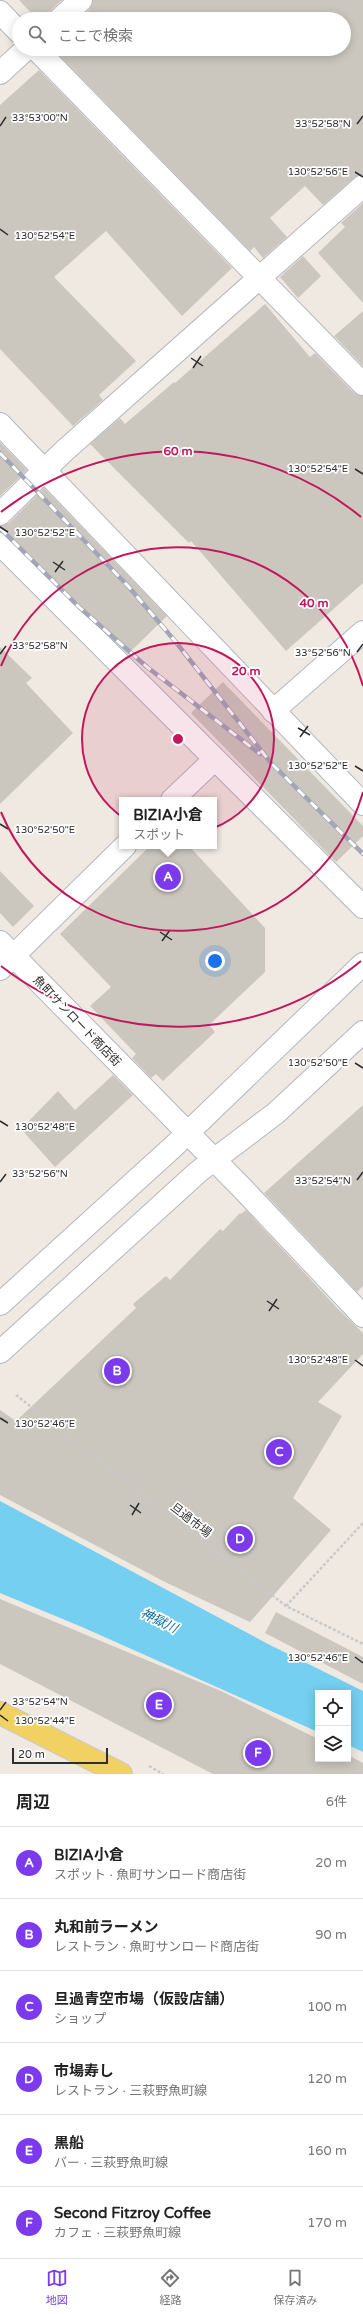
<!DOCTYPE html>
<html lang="ja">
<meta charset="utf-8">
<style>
:root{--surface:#fff;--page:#f6f6f6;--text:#222;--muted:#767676;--line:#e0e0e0;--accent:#7c3aed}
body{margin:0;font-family:"Varela Round","Noto Sans JP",sans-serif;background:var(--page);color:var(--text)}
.controls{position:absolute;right:12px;bottom:12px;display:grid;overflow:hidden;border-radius:0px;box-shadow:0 2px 10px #0003}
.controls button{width:36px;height:36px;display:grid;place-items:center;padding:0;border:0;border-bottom:1px solid var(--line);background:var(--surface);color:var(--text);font:20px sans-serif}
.scale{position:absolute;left:12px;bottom:10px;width:96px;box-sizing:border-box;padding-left:4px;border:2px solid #2e2e2e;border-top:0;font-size:11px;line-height:14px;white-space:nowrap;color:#2e2e2e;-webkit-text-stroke:3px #fff;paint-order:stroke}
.you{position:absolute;left:215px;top:961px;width:14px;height:14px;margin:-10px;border:3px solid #fff;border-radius:50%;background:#1a73e8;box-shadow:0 0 0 6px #1a73e833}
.badge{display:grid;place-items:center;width:26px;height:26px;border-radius:50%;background:var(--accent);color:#fff;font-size:13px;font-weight:700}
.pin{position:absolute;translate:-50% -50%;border:2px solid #fff;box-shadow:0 1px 4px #0006}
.popup{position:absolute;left:119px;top:797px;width:98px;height:52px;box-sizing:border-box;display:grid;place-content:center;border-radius:0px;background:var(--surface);filter:drop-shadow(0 1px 3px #0005);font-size:13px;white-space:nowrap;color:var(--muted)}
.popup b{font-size:15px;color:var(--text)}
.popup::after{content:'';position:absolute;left:50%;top:100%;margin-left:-8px;border:8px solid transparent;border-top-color:var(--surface)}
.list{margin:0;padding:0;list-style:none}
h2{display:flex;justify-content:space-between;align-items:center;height:52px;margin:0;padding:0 16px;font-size:17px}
h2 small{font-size:13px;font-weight:400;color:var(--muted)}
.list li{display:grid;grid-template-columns:26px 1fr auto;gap:12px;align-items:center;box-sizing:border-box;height:72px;padding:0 16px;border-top:1px solid var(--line)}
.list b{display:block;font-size:15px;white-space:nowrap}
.list p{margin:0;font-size:13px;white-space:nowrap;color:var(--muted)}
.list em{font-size:13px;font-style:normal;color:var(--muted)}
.icon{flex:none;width:22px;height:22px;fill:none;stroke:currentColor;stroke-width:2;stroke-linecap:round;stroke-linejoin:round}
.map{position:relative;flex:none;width:363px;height:1774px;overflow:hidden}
.search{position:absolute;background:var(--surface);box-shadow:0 2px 10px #0003;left:12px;right:12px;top:12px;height:44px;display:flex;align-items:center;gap:10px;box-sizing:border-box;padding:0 14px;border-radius:22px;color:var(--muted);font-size:15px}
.sheet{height:484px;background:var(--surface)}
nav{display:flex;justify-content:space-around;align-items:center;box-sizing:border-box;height:56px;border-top:1px solid var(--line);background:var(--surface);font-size:11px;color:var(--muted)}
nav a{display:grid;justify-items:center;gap:2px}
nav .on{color:var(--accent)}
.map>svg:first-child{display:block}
.water{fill:#75cff0}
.building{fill:#cbc7bf}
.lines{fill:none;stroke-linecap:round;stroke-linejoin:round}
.minor-casing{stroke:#b4b7c1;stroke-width:24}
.major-casing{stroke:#c9c9c9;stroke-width:24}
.path{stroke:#c9c9c9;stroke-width:2.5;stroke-dasharray:3 2;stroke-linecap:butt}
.minor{stroke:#fff;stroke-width:22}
.major{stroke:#f2d163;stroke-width:22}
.rail-casing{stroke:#a3a6b8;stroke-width:4.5}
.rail{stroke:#fff;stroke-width:3;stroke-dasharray:9;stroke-linecap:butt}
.ticks{fill:none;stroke:#2e2e2e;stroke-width:1.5}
.ring{fill:none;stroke:#c2185b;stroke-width:2}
.labels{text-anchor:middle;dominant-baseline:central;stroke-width:3.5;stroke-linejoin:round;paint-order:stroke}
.street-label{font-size:12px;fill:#2e2e2e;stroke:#fff}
.water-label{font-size:13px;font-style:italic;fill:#0d6fa3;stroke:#fff}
.ticks-label{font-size:10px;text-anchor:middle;fill:#2e2e2e;stroke:#fff;stroke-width:3.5;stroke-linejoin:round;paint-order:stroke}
.centre{fill:#c2185b;stroke:#fff;stroke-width:2}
.ring-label{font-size:12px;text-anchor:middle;font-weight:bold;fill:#c2185b;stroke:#fff;stroke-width:3.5;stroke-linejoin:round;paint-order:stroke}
</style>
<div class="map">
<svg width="363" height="1774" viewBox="0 0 363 1774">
<rect width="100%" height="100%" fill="#efe9e1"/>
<path class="water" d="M 0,1501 L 268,1644 L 363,1691 L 363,1752 L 348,1745 L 348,1693 L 318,1693 L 318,1732 L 82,1627 L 0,1593 Z"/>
<path class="building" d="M 19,0 L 62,0 L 51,10 L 48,19 L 37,19 Z
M 93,0 L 363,0 L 363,174 L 355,177 L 323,205 L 305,186 L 270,218 L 287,237 L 263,258 L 254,247 L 250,251 L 58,54 L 64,49 L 344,49 L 344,19 L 79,19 L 90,9 Z
M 39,70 L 232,268 L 182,316 L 106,231 L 54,277 L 136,361 L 99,395 L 103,400 L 73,426 L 0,349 L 0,105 Z
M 363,203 L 363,303 L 318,253 L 345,227 L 341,223 Z
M 303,256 L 321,276 L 298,298 L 280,277 Z
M 265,304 L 310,357 L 315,353 L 354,393 L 363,396 L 363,583 L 286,651 L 191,541 L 189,543 L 90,444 L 120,418 L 125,424 L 174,382 L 175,383 Z
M 363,311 L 363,366 L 334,336 Z
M 0,442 L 27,470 L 0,496 Z
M 44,488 L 167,616 L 128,654 L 9,535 L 0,532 L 0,526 L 9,523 Z
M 0,647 L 32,678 L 26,683 L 73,733 L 0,804 Z
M 223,682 L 363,826 L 363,836 L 336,862 L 191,713 Z
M 150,846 L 189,846 L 265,928 L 265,972 L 209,1025 L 215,1032 L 163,1081 L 156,1074 L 151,1078 L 132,1058 L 136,1054 L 90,1006 L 111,987 L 60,934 Z
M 0,871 L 34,906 L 13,927 L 0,913 Z
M 113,1075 L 133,1095 L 55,1167 L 21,1129 L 58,1091 L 75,1110 Z
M 363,1105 L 363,1286 L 357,1292 L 264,1193 Z
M 246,1210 L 338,1309 L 363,1333 L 363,1354 L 318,1402 L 342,1416 L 293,1498 L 331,1530 L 250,1622 L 165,1582 L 0,1495 L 0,1410 L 16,1421 L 136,1308 L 133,1304 L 166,1276 L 170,1280 L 220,1229 L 223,1231 L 240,1213 L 241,1214 Z
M 0,1599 L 221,1691 L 318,1739 L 318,1759 L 348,1759 L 348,1755 L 363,1763 L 363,1774 L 213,1774 L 0,1664 Z
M 276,1612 L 363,1657 L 363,1684 L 265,1633 Z"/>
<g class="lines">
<g class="minor-casing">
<path id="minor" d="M 0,12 L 19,32
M 60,19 L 81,0
M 36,49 L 363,384
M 0,73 L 26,49
M 0,424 L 363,804
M 0,514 L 63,452 L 363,186
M 0,544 L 363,907
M 273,711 L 363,632
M 172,800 L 214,760
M 0,942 L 243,1189 L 363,1316
M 0,969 L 125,846
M 0,1304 L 174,1146 L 363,964
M 0,1352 L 198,1172 L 276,1113 L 363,1032"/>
</g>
<g class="major-casing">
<path id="major" d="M 0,1713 L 121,1774"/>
</g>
<path class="path" d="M 16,1395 L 286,1606 L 363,1644
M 286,1606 L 363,1523
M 149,1766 L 163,1774"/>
<use href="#minor" class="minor"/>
<use href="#major" class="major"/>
<g class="rail-casing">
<path id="rail" d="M 0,453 L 128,586 L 175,641 L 271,763 L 363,854
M 0,528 L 79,607 L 147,667 L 260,754"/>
</g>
<use href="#rail" class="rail"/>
</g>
<path class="ticks" d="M 357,124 L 363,116M 0,126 L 6,117M 355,172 L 363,177M 0,229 L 8,235M 191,358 L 203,366M 193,368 L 201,356M 355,469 L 363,474M 0,527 L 8,532M 53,562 L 65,570M 55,572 L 63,561M 357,652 L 363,644M 0,654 L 6,646M 298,728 L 310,735M 300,737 L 308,726M 355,766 L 363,771M 0,824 L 8,829M 160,932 L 172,940M 162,941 L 170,930M 355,1063 L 363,1068M 0,1121 L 8,1126M 357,1180 L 363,1172M 0,1182 L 6,1174M 267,1301 L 279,1309M 269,1311 L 277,1299M 355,1360 L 363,1366M 0,1418 L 8,1423M 130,1505 L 141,1513M 132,1515 L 139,1503M 355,1657 L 363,1663M 0,1710 L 6,1702M 0,1715 L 8,1721"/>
<circle cx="178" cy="739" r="96" fill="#c2185b" fill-opacity=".12"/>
<g class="ring">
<circle cx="178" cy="739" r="96"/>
<path d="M363 792A192 192 0 0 1 1 812M1 666A192 192 0 0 1 363 686"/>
<path d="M361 961A288 288 0 0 1 1 966M1 512A288 288 0 0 1 361 517"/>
</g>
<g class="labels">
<g class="street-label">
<text transform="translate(77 1021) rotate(46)">魚町サンロード商店街</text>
<text transform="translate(191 1520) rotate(38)">旦過市場</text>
</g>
<g class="water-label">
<text transform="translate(159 1621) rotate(26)">神獄川</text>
</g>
</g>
<g class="ticks-label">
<text x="40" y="121">33°53'00"N</text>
<text x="323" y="127">33°52'58"N</text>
<text x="318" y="175">130°52'56"E</text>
<text x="45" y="239">130°52'54"E</text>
<text x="318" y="472">130°52'54"E</text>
<text x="45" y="536">130°52'52"E</text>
<text x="40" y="649">33°52'58"N</text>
<text x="323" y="656">33°52'56"N</text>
<text x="318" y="769">130°52'52"E</text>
<text x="45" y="833">130°52'50"E</text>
<text x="318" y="1066">130°52'50"E</text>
<text x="45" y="1130">130°52'48"E</text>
<text x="40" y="1177">33°52'56"N</text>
<text x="323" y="1184">33°52'54"N</text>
<text x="318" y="1363">130°52'48"E</text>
<text x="45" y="1427">130°52'46"E</text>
<text x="318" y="1661">130°52'46"E</text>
<text x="40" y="1705">33°52'54"N</text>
<text x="45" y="1724">130°52'44"E</text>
</g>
<circle cx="178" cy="739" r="6" class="centre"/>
<g class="ring-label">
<text x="178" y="455">60 m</text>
<text x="314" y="607">40 m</text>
<text x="246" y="675">20 m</text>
</g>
</svg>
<div class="controls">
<button><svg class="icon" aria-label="locate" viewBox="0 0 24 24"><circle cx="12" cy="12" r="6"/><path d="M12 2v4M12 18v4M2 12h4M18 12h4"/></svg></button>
<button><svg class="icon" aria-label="layers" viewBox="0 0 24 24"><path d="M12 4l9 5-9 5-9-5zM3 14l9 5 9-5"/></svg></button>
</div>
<div class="scale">20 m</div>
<div class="you"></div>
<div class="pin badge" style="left:168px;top:877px">A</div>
<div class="popup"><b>BIZIA小倉</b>スポット</div>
<div class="pin badge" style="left:117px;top:1371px">B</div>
<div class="pin badge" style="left:279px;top:1452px">C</div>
<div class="pin badge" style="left:240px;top:1539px">D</div>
<div class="pin badge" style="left:159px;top:1705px">E</div>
<div class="pin badge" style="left:258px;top:1753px">F</div>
<div class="search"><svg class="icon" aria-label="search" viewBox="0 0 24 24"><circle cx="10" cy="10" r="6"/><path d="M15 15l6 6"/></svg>ここで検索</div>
</div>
<section class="sheet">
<h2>周辺<small>6件</small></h2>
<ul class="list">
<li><span class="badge">A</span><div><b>BIZIA小倉</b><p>スポット · 魚町サンロード商店街</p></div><em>20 m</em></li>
<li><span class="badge">B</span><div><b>丸和前ラーメン</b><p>レストラン · 魚町サンロード商店街</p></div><em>90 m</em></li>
<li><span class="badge">C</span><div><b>旦過青空市場（仮設店舗）</b><p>ショップ</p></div><em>100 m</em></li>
<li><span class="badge">D</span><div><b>市場寿し</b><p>レストラン · 三萩野魚町線</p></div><em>120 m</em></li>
<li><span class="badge">E</span><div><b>黒船</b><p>バー · 三萩野魚町線</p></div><em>160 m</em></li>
<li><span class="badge">F</span><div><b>Second Fitzroy Coffee</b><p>カフェ · 三萩野魚町線</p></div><em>170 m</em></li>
</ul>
</section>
<nav>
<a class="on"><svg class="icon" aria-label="map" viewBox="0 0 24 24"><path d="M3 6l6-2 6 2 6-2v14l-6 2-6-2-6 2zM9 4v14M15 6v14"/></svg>地図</a>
<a><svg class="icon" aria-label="directions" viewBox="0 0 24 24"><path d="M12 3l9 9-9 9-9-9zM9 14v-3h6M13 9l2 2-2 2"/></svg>経路</a>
<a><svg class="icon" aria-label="saved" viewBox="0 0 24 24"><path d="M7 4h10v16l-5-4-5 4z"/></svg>保存済み</a>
</nav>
